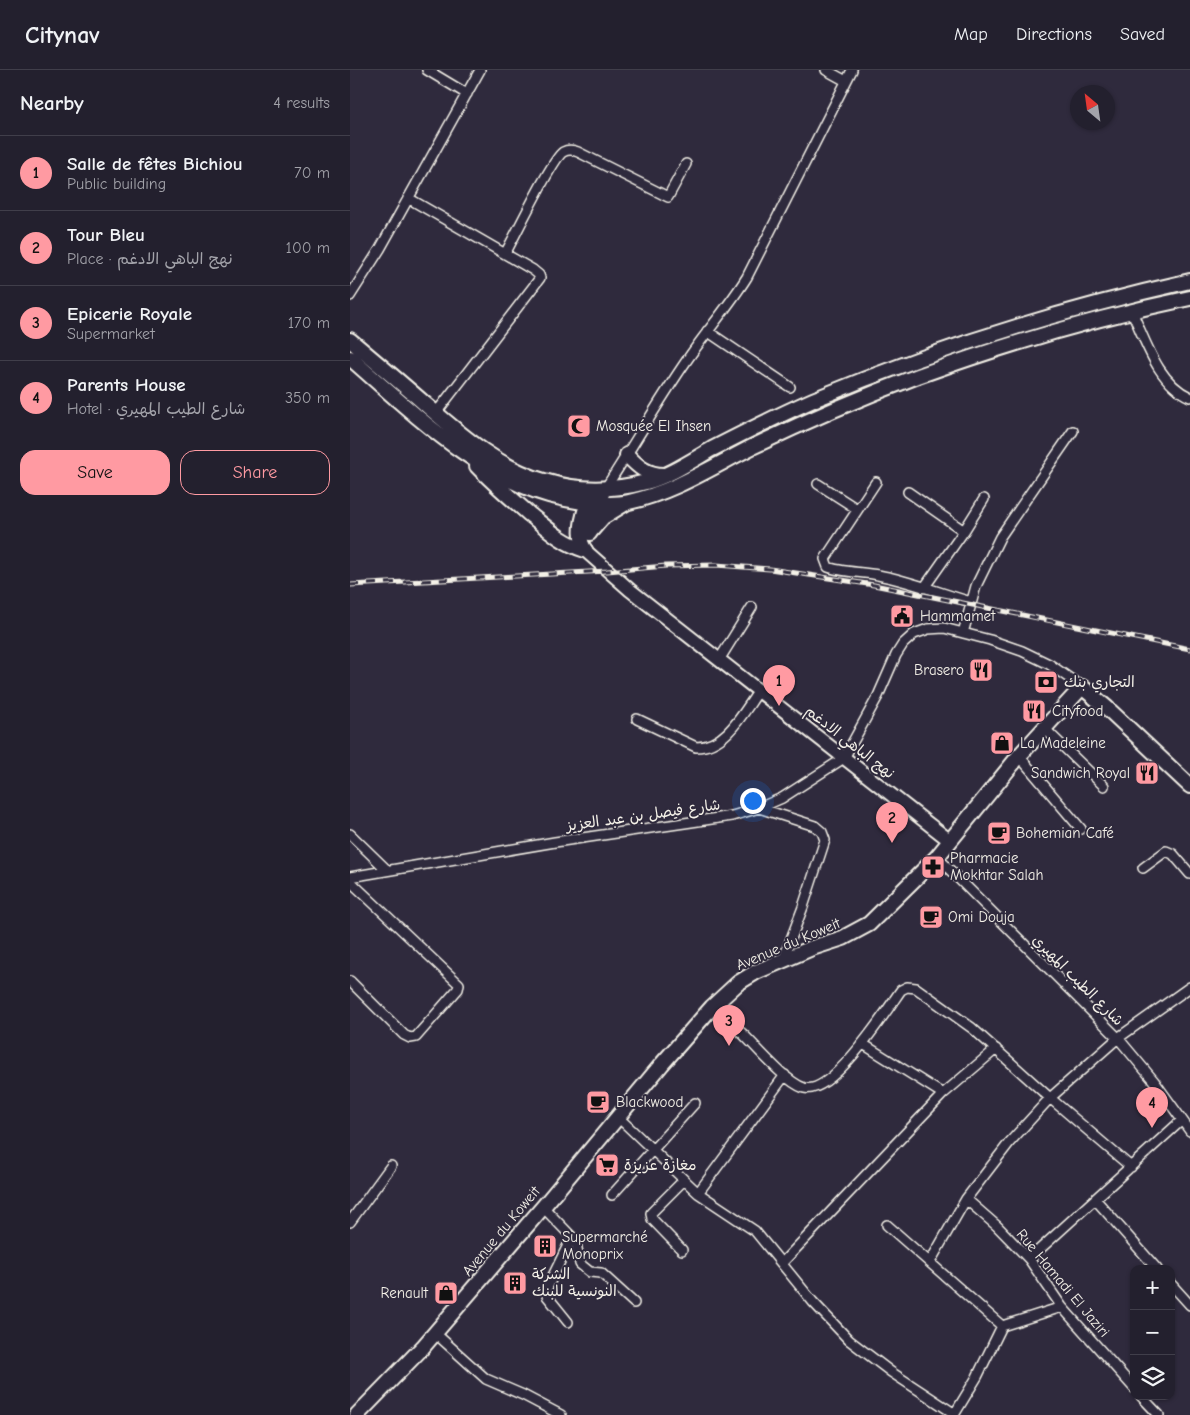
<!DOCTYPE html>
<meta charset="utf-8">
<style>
:root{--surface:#23202e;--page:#2f2d3a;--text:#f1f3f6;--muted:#a3a3aa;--line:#403e4a;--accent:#ff9aa2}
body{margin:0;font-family:"Comic Neue","Playpen Sans Arabic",sans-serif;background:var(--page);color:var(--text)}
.controls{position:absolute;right:15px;bottom:15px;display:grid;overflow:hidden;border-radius:10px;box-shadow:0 1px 4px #0004}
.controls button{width:45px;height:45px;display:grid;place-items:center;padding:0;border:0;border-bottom:1px solid var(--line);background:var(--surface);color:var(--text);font:25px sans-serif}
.compass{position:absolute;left:720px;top:15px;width:45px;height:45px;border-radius:50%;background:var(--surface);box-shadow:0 1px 4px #0004;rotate:331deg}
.you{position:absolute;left:402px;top:730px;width:18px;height:18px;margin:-12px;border:4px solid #fff;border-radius:50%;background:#1a73e8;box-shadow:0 0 0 8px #1a73e833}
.badge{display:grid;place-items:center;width:32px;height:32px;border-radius:50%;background:var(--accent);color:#111;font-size:16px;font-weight:700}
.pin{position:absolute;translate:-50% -41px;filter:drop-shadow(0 1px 2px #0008)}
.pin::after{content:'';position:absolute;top:26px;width:18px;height:15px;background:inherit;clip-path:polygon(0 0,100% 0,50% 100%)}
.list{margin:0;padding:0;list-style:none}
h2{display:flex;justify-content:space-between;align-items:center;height:65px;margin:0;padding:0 20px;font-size:21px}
h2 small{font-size:16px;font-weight:400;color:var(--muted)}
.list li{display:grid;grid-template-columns:32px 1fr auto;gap:15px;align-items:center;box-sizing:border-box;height:75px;padding:0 20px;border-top:1px solid var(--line)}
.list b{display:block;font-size:19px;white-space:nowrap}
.list p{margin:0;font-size:16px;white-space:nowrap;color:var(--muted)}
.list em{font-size:16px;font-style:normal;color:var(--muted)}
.actions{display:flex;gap:10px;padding:15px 20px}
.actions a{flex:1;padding:11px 0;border:1px solid var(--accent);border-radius:15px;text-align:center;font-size:18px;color:var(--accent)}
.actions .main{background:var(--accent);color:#111}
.icon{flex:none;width:28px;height:28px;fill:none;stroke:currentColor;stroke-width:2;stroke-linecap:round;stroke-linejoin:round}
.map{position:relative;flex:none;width:840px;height:1345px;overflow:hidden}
header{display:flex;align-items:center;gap:30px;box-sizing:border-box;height:70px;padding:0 25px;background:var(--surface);border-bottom:1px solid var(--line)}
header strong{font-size:24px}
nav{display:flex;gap:28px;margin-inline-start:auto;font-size:18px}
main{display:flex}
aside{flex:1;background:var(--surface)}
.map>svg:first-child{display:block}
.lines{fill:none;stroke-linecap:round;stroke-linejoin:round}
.minor-casing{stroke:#f4f1e8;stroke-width:12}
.secondary-casing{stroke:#f4f1e8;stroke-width:16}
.primary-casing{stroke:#f4f1e8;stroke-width:18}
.trunk-casing{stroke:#f4f1e8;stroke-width:18}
.minor{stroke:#2f2a3d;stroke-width:9}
.secondary{stroke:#2f2a3d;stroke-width:12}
.primary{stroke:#2f2a3d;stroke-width:14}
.trunk{stroke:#2f2a3d;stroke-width:14}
.rail-casing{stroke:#f4f1e8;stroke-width:5}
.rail{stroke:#2f2a3d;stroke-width:3;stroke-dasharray:9;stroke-linecap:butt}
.labels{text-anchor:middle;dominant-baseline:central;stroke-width:4;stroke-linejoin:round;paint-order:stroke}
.poi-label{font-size:15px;fill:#f4f1e8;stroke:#2f2a3d;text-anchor:start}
.street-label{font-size:15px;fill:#f4f1e8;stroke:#2f2a3d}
</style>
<header>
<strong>Citynav</strong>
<nav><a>Map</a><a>Directions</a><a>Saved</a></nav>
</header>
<main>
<aside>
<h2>Nearby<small>4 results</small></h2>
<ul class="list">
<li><span class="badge">1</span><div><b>Salle de fêtes Bichiou</b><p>Public building</p></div><em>70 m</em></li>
<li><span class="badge">2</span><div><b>Tour Bleu</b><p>Place · نهج الباهي الادغم</p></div><em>100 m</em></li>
<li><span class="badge">3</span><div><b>Epicerie Royale</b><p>Supermarket</p></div><em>170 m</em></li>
<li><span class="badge">4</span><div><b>Parents House</b><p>Hotel · شارع الطيب المهيري</p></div><em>350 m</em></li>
</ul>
<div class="actions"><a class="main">Save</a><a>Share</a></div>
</aside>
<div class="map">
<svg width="840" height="1345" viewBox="0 0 840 1345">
<rect width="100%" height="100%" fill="#2f2a3d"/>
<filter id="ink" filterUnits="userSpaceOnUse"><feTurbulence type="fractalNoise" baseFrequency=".02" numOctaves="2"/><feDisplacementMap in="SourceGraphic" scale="10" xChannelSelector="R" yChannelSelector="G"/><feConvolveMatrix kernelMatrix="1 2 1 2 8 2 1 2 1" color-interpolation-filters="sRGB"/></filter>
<g filter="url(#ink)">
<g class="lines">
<g class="minor-casing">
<path id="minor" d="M 77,0 L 117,24
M 476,0 L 496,11
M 58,128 L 183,200 L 189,205 L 190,208 L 86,343
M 155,184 C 164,168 202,89 213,82 C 219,79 223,80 228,82 L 318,127 L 336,94
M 0,226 L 30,179 L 130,0
M 782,242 C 796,272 808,313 840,327
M 357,261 L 440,317
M 526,412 L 475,489 L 478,497 C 489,502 514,502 528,505 C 560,511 590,523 621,532
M 468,414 L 507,439
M 255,419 C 283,376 308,332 337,290 C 356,262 379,236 397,207 L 502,0
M 558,422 L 614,461
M 574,518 L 614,461 L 634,429
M 613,563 L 626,516 L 650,467 L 723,361
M 369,590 L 402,537
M 287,649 L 346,677 C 376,677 393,643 408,622
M 694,658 L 754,716
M 669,686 L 731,759
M 409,738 L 465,756 L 472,762 L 475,770 L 453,837 L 433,890
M 0,764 L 37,800
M 587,787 L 768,968 L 804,1011 L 840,1061
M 793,798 L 816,781 L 823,784 L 840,804
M 0,807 L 205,772 L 382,746 L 409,738 L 432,728 L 494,688 L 528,626 L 546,585 L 553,574 L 564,564 L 578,559 L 594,558 L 640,570 L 672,581 L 699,594 L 732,617
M 0,811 L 109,914 L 108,919 L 66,967 L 60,968 L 54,965 L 0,911
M 362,937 C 373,946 383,955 394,965 C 408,979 436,1012 454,1018 C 482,1026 537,940 551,920 L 557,917 L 566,918 L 622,958 L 700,1028 L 781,1097
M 513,974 L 593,1024
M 268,1047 L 348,1123 L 405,1161 L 463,1232 L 499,1270 L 541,1302 L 605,1344
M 348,1123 L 435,1005
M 262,1125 L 345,1033
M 616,1129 L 647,1156 L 679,1189 L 712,1237 L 784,1318
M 745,1129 L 807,1199
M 193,1137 L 222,1167 L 226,1173 L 230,1194 L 240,1202 L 251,1203 L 284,1233
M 0,1152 L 41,1096
M 537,1155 L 652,1256
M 332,1180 L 302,1149 L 301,1143 L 334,1110
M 679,1189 L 832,1050
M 580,1192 L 616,1129 L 659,1073 L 700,1028 L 768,968 L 840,917
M 432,1193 L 593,1024 L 646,979
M 821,1214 L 840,1235
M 218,1252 L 197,1226 L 196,1220 L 222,1167
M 85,1263 L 136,1309 L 173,1325 L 211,1345
M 791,1326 L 809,1345
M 604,1345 L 627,1307 L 652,1256 L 712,1237"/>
</g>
<g class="secondary-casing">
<path id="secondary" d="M 244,419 C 234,436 223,466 238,483 L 280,520 L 599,770
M 240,464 L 243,447 L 255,419"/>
</g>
<g class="primary-casing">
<path id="primary" d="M 7,1345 L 73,1277 L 193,1137 L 312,994 L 362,937 L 388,913 L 406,902 L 462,878 L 493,868 L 519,854 L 587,787 L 669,686 L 732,617 L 757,638 L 840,716"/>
</g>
<g class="trunk-casing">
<path id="trunk" d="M 0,270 C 25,291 50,312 74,333 C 110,364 148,398 194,411 C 227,421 262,421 296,412 C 319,406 341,391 362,379 C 395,362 429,345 463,330 C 585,279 711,240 840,211
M 0,288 C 61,341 133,413 215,429 C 233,433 262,436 279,432 C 324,422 362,397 402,377 C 456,351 512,327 568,306 C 657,274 748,247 840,228
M 277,385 C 288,397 297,405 314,405
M 127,396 C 143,413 161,428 179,444 C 197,458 212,473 235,480
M 240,462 L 253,447 L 276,433"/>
</g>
<use href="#minor" class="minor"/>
<use href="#secondary" class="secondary"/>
<use href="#primary" class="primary"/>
<use href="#trunk" class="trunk"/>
<g class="rail-casing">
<path id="rail" d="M 0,515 L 257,501 L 316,496 L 366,495 L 420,499 L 524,515 L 840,579"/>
</g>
<use href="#rail" class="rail"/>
</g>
</g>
<defs>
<g id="mosque-square" transform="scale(1.25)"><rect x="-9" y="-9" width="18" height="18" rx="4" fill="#ff9aa2" stroke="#2f2a3d"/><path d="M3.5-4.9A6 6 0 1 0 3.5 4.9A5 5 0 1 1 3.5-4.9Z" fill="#111"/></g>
<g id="civic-square" transform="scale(1.25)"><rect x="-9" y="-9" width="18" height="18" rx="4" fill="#ff9aa2" stroke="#2f2a3d"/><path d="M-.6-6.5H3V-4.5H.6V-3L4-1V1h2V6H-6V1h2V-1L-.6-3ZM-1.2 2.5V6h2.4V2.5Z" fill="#111"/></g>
<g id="restaurant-square" transform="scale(1.25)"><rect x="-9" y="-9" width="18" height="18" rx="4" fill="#ff9aa2" stroke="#2f2a3d"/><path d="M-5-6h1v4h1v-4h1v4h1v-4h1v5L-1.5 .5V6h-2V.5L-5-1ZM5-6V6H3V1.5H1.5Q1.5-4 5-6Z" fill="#111"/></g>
<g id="bank-square" transform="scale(1.25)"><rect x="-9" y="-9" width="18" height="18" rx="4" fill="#ff9aa2" stroke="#2f2a3d"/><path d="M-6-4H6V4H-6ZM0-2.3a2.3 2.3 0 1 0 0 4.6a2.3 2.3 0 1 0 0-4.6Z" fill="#111"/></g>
<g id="shop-square" transform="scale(1.25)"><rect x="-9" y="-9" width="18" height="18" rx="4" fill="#ff9aa2" stroke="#2f2a3d"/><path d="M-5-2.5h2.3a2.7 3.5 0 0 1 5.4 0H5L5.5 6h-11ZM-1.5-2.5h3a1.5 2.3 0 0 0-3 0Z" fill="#111"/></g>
<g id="cafe-square" transform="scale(1.25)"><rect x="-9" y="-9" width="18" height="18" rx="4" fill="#ff9aa2" stroke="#2f2a3d"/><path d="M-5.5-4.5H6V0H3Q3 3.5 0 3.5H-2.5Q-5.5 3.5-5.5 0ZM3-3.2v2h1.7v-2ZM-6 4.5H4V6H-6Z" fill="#111"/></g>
<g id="pharmacy-square" transform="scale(1.25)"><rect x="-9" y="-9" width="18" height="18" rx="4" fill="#ff9aa2" stroke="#2f2a3d"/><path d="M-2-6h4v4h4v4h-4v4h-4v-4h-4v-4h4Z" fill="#111"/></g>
<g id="supermarket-square" transform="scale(1.25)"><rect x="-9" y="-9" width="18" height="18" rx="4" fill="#ff9aa2" stroke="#2f2a3d"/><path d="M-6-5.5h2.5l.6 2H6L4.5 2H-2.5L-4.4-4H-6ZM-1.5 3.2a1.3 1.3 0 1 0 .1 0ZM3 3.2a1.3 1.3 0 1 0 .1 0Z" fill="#111"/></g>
<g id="building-square" transform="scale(1.25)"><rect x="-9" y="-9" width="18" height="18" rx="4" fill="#ff9aa2" stroke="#2f2a3d"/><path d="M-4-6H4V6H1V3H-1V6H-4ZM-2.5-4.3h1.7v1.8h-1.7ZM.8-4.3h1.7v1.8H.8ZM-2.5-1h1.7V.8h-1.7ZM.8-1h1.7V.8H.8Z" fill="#111"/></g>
</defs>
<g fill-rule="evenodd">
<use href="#mosque-square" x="229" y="356"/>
<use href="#civic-square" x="552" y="546"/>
<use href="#restaurant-square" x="631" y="600"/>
<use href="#bank-square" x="696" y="612"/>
<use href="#restaurant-square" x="684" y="641"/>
<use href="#shop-square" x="652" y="673"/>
<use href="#restaurant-square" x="797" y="703"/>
<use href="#cafe-square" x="649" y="763"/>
<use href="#pharmacy-square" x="583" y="797"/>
<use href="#cafe-square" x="581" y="847"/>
<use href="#cafe-square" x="248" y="1032"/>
<use href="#supermarket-square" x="257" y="1095"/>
<use href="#building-square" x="195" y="1176"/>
<use href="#building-square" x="165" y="1213"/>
<use href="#shop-square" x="96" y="1223"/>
</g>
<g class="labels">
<g class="poi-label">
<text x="246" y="356">Mosquée El Ihsen</text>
<text x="570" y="546">Hammamet</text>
<text x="614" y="600" text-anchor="end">Brasero</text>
<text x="714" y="612">التجاري بنك</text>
<text x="702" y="641">Cityfood</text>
<text x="670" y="673">La Madeleine</text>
<text x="780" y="703" text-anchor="end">Sandwich Royal</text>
<text x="666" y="763">Bohemian Café</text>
<text x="600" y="788">Pharmacie<tspan x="600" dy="17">Mokhtar Salah</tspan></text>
<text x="598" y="847">Omi Douja</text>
<text x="266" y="1032">Blackwood</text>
<text x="274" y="1095">مغازة عزيزة</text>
<text x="212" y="1167">Supermarché<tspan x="212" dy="17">Monoprix</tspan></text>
<text x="182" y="1204">الشركة<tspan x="182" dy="17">النونسية للبنك</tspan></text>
<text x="78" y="1223" text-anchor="end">Renault</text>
</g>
<g class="street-label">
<text transform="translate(500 672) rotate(38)">نهج الباهي الادغم</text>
<text transform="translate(293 745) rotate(-8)">شارع فيصل بن عبد العزيز</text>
<text transform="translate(438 874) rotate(-23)">Avenue du Koweit</text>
<text transform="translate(728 910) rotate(45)">شارع الطيب المهيري</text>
<text transform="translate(151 1161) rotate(-50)">Avenue du Koweit</text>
<text transform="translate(713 1213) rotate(50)">Rue Hamadi El Jaziri</text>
</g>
</g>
</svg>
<div class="controls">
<button>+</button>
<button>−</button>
<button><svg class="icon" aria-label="layers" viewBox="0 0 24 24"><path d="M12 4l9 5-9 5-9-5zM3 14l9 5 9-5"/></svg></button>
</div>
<svg class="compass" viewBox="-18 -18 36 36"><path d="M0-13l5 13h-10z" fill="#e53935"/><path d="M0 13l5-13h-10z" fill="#a3a3aa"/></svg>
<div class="you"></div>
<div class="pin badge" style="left:429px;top:636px">1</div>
<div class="pin badge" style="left:542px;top:773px">2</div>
<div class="pin badge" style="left:379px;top:976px">3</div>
<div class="pin badge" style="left:802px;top:1058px">4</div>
</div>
</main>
